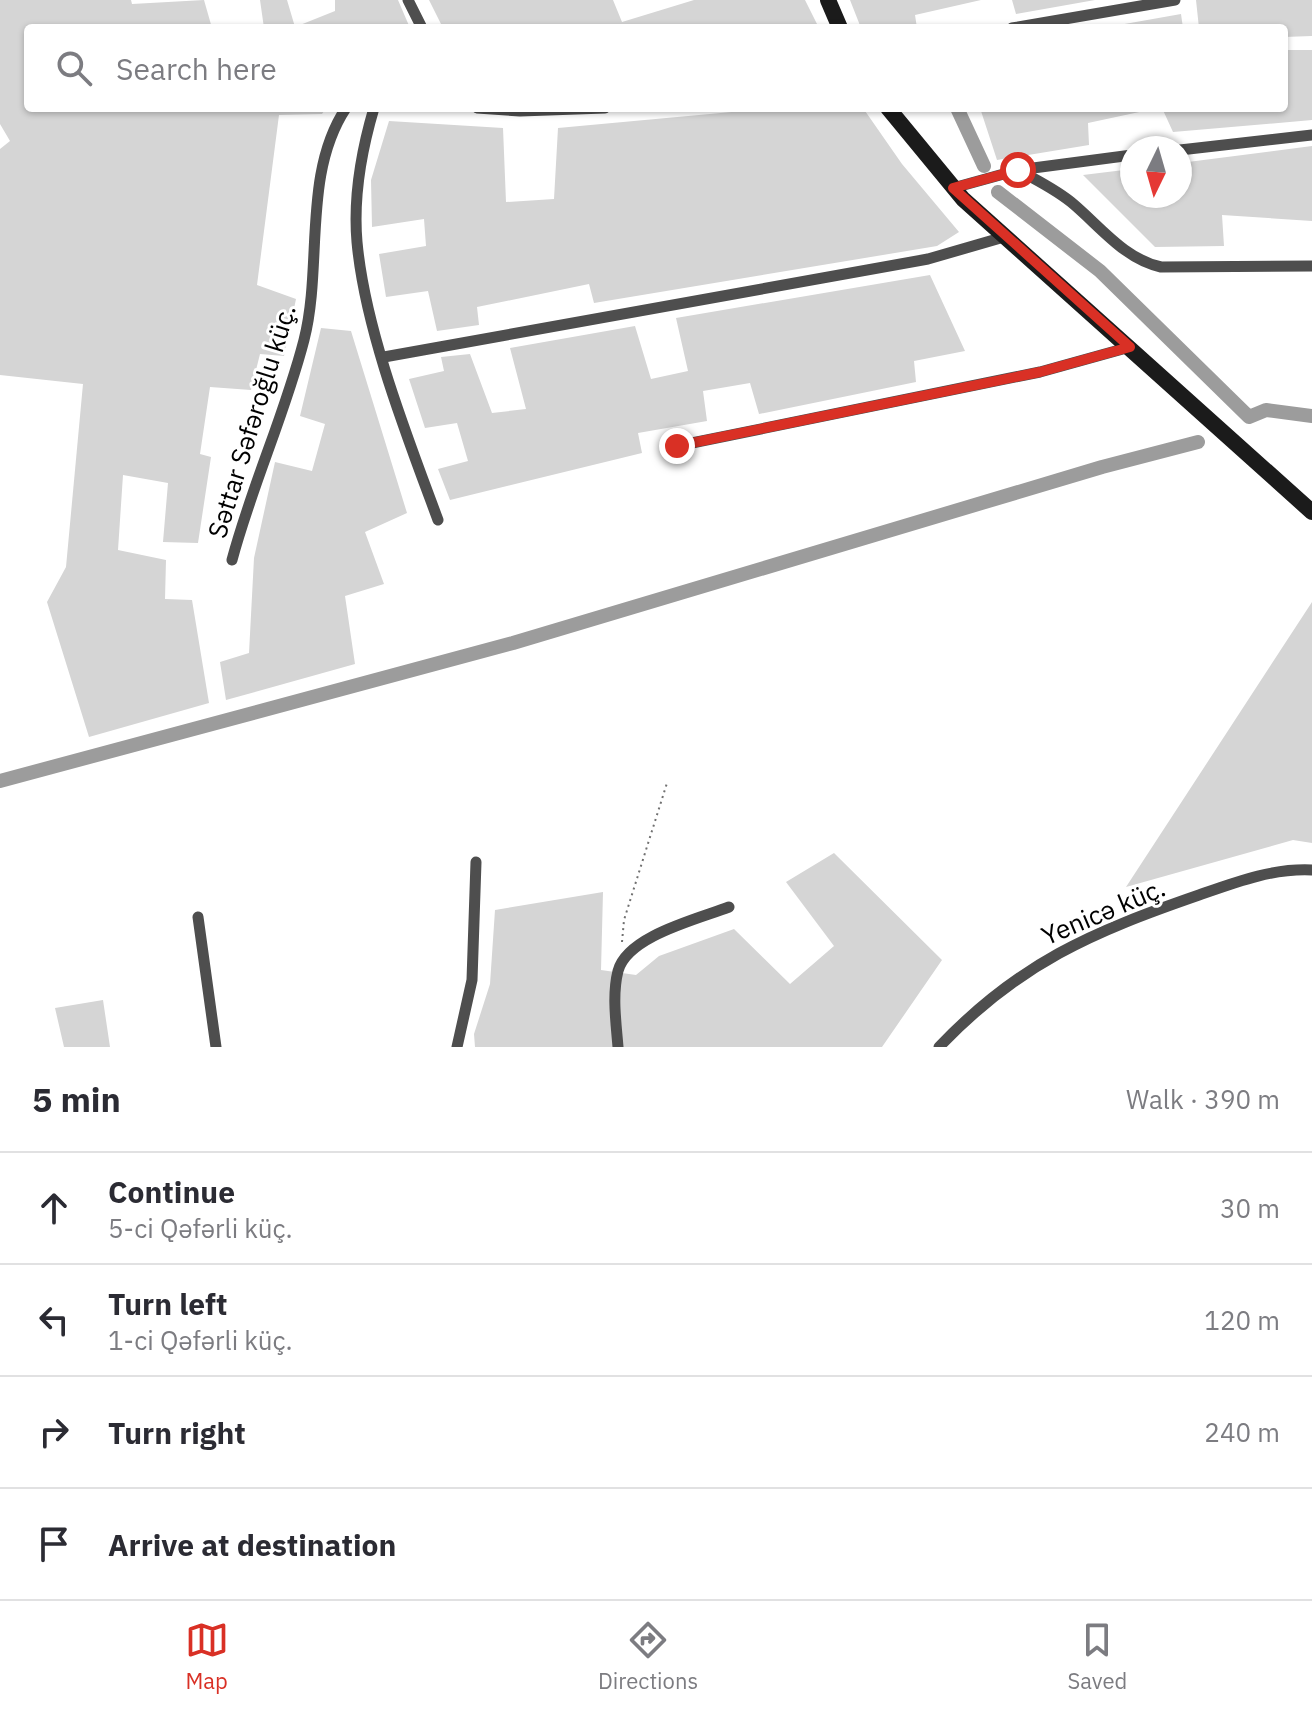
<!DOCTYPE html>
<meta charset="utf-8">
<style>
:root{--surface:#fff;--page:#f2f2f3;--text:#2b2b33;--muted:#7c7c81;--line:#e1e1e2;--accent:#d93025}
body{margin:0;font-family:"IBM Plex Sans",sans-serif;background:var(--page);color:var(--text)}
.compass{position:absolute;left:1120px;top:136px;width:72px;height:72px;border-radius:50%;background:var(--surface);box-shadow:0 2px 6px #0004;rotate:185deg}
.stop{position:absolute;width:24px;height:24px;margin:-18px;border:6px solid #d93025;border-radius:50%;background:#fff}
.stop.end{background:#d93025;border-color:#fff;box-shadow:0 2px 8px #0008}
.list{margin:0;padding:0;list-style:none}
h2{display:flex;justify-content:space-between;align-items:center;height:104px;margin:0;padding:0 32px;font-size:34px}
h2 small{font-size:26px;font-weight:400;color:var(--muted)}
.list li{display:grid;grid-template-columns:52px 1fr auto;gap:24px;align-items:center;box-sizing:border-box;height:112px;padding:0 32px;border-top:2px solid var(--line)}
.list b{display:block;font-size:30px;white-space:nowrap}
.list p{margin:0;font-size:26px;white-space:nowrap;color:var(--muted)}
.list em{font-size:26px;font-style:normal;color:var(--muted)}
.icon{flex:none;width:44px;height:44px;fill:none;stroke:currentColor;stroke-width:2;stroke-linecap:round;stroke-linejoin:round}
.map{position:relative;flex:none;width:1312px;height:1047px;overflow:hidden}
.search{position:absolute;background:var(--surface);box-shadow:0 2px 6px #0004;left:24px;right:24px;top:24px;height:88px;display:flex;align-items:center;gap:20px;box-sizing:border-box;padding:0 28px;border-radius:8px;color:var(--muted);font-size:30px}
.sheet{height:552px;background:var(--surface)}
nav{display:flex;justify-content:space-around;align-items:center;box-sizing:border-box;height:112px;border-top:2px solid var(--line);background:var(--surface);font-size:22px;color:var(--muted)}
nav a{display:grid;justify-items:center;gap:4px}
nav .on{color:var(--accent)}
.map>svg:first-child{display:block}
.green{fill:#d5d5d5}
.lines{fill:none;stroke-linecap:round;stroke-linejoin:round}
.canal{stroke:#9c9c9c;stroke-width:14}
.path{stroke:#707070;stroke-width:2;stroke-dasharray:2 4;stroke-linecap:butt}
.street{stroke:#4e4e4e;stroke-width:11}
.secondary{stroke:#1b1b1b;stroke-width:16}
.route{stroke:#d93025;stroke-width:10}
.labels{text-anchor:middle;dominant-baseline:central;stroke-width:6;stroke-linejoin:round;paint-order:stroke}
.street-label{font-size:26px;fill:#000;stroke:#fff}
</style>
<div class="map">
<svg width="1312" height="1047" viewBox="0 0 1312 1047">
<rect width="100%" height="100%" fill="#fff"/>
<path class="green" d="M 0,0 L 131,0 L 132,4 L 204,0 L 212,28 L 28,28 L 28,108 L 326,108 L 322,114 L 279,115 L 257,285 L 296,299 L 284,356 L 260,354 L 251,390 L 210,387 L 200,454 L 211,457 L 198,543 L 163,542 L 168,483 L 123,475 L 118,550 L 166,560 L 165,599 L 192,600 L 209,703 L 89,737 L 47,602 L 66,567 L 83,384 L 0,375 L 0,149 L 10,141 L 0,124 Z
M 260,0 L 287,0 L 295,27 L 335,11 L 335,0 L 398,0 L 410,28 L 264,28 Z
M 429,0 L 613,0 L 622,22 L 694,0 L 805,0 L 819,28 L 443,28 Z
M 850,0 L 981,0 L 915,15 L 917,28 L 861,28 Z
M 1012,0 L 1095,0 L 1016,14 Z
M 1196,0 L 1312,0 L 1312,36 L 1284,37 L 1284,28 L 1199,28 Z
M 1181,14 L 1183,28 L 1102,28 Z
M 1284,50 L 1312,50 L 1312,120 L 1173,132 L 1162,108 L 1284,108 Z
M 775,108 L 863,108 L 902,164 L 959,232 L 937,246 L 594,303 L 589,284 L 477,307 L 479,325 L 437,331 L 428,291 L 386,297 L 379,254 L 426,246 L 424,219 L 372,227 L 371,180 L 389,121 L 503,128 L 506,202 L 554,199 L 558,128 Z
M 980,108 L 1158,108 L 1088,123 L 1089,145 L 997,160 Z
M 1312,146 L 1312,221 L 1222,215 L 1224,246 L 1155,247 L 1083,175 L 1132,169 L 1132,196 L 1180,196 L 1180,163 Z
M 930,275 L 965,351 L 914,361 L 916,382 L 759,414 L 750,383 L 703,391 L 707,421 L 638,433 L 642,453 L 450,500 L 438,469 L 468,461 L 457,423 L 425,428 L 409,379 L 444,371 L 441,357 L 470,354 L 492,413 L 526,409 L 510,348 L 635,326 L 651,379 L 688,371 L 676,318 Z
M 321,328 L 351,331 L 407,513 L 365,532 L 384,584 L 345,596 L 355,664 L 226,700 L 220,662 L 249,653 L 254,558 L 275,462 L 312,471 L 325,424 L 300,416 Z
M 1312,602 L 1312,843 L 1293,840 L 1126,887 Z
M 834,853 L 942,960 L 882,1047 L 475,1047 L 474,1034 L 490,984 L 495,910 L 603,892 L 601,970 L 636,975 L 659,956 L 734,929 L 790,984 L 834,946 L 786,882 Z
M 103,1000 L 110,1047 L 64,1047 L 55,1008 Z"/>
<g class="lines">
<path class="canal" d="M 957,108 L 984,166
M 998,192 L 1100,271 L 1249,417 L 1266,410 L 1312,416
M 0,781 L 513,643 L 1102,467 L 1198,442"/>
<path class="path" d="M 622,942 L 624,920 L 667,783"/>
<path class="street" d="M 408,0 L 422,28
M 1012,28 L 1175,0
M 374,108 C 361,152 353,196 357,242 C 365,330 407,436 438,520
M 477,108 L 520,111 L 605,108
M 1180,150 L 1312,135
M 1018,170 C 1037,180 1055,189 1071,202 C 1100,226 1124,259 1161,267 L 1312,266
M 953,188 L 1018,170 L 1132,155
M 384,357 L 928,259 L 1004,237
M 677,446 L 1040,372 L 1130,347
M 232,560 C 252,485 285,414 304,340 C 323,266 302,174 346,108
M 198,917 L 216,1047
M 457,1047 L 472,980 L 476,862
M 618,1047 C 616,1022 612,995 618,971 C 627,936 698,919 729,907
M 939,1047 C 1019,963 1092,932 1199,895 C 1236,882 1273,868 1312,870"/>
<path class="secondary" d="M 828,0 L 840,28
M 888,108 L 963,199 L 1312,512"/>
</g>
<g class="lines">
<path class="route" d="M 677,446 L 1040,372 L 1130,347 L 953,188 L 1018,170"/>
</g>
<g class="labels">
<g class="street-label">
<text transform="translate(251 421) rotate(-73)">Səttar Səfəroğlu küç.</text>
<text transform="translate(1103 911) rotate(-23)">Yenicə küç.</text>
</g>
</g>
</svg>
<svg class="compass" viewBox="-18 -18 36 36"><path d="M0-13l5 13h-10z" fill="#e53935"/><path d="M0 13l5-13h-10z" fill="#7c7c81"/></svg>
<div class="stop" style="left:1018px;top:170px"></div>
<div class="stop end" style="left:677px;top:446px"></div>
<div class="search"><svg class="icon" aria-label="search" viewBox="0 0 24 24"><circle cx="10" cy="10" r="6"/><path d="M15 15l6 6"/></svg>Search here</div>
</div>
<section class="sheet">
<h2>5 min<small>Walk · 390 m</small></h2>
<ul class="list">
<li><svg class="icon" aria-label="ahead" viewBox="0 0 24 24"><path d="M12 20V5M6 11l6-6 6 6"/></svg><div><b>Continue</b><p>5-ci Qəfərli küç.</p></div><em>30 m</em></li>
<li><svg class="icon" aria-label="left" viewBox="0 0 24 24"><path d="M17 20v-9H6M10 6l-5 5 5 5"/></svg><div><b>Turn left</b><p>1-ci Qəfərli küç.</p></div><em>120 m</em></li>
<li><svg class="icon" aria-label="right" viewBox="0 0 24 24"><path d="M7 20v-9h11M14 6l5 5-5 5"/></svg><div><b>Turn right</b></div><em>240 m</em></li>
<li><svg class="icon" aria-label="arrive" viewBox="0 0 24 24"><path d="M6 21V4h12l-3 4 3 4H6"/></svg><div><b>Arrive at destination</b></div></li>
</ul>
</section>
<nav>
<a class="on"><svg class="icon" aria-label="map" viewBox="0 0 24 24"><path d="M3 6l6-2 6 2 6-2v14l-6 2-6-2-6 2zM9 4v14M15 6v14"/></svg>Map</a>
<a><svg class="icon" aria-label="directions" viewBox="0 0 24 24"><path d="M12 3l9 9-9 9-9-9zM9 14v-3h6M13 9l2 2-2 2"/></svg>Directions</a>
<a><svg class="icon" aria-label="saved" viewBox="0 0 24 24"><path d="M7 4h10v16l-5-4-5 4z"/></svg>Saved</a>
</nav>
